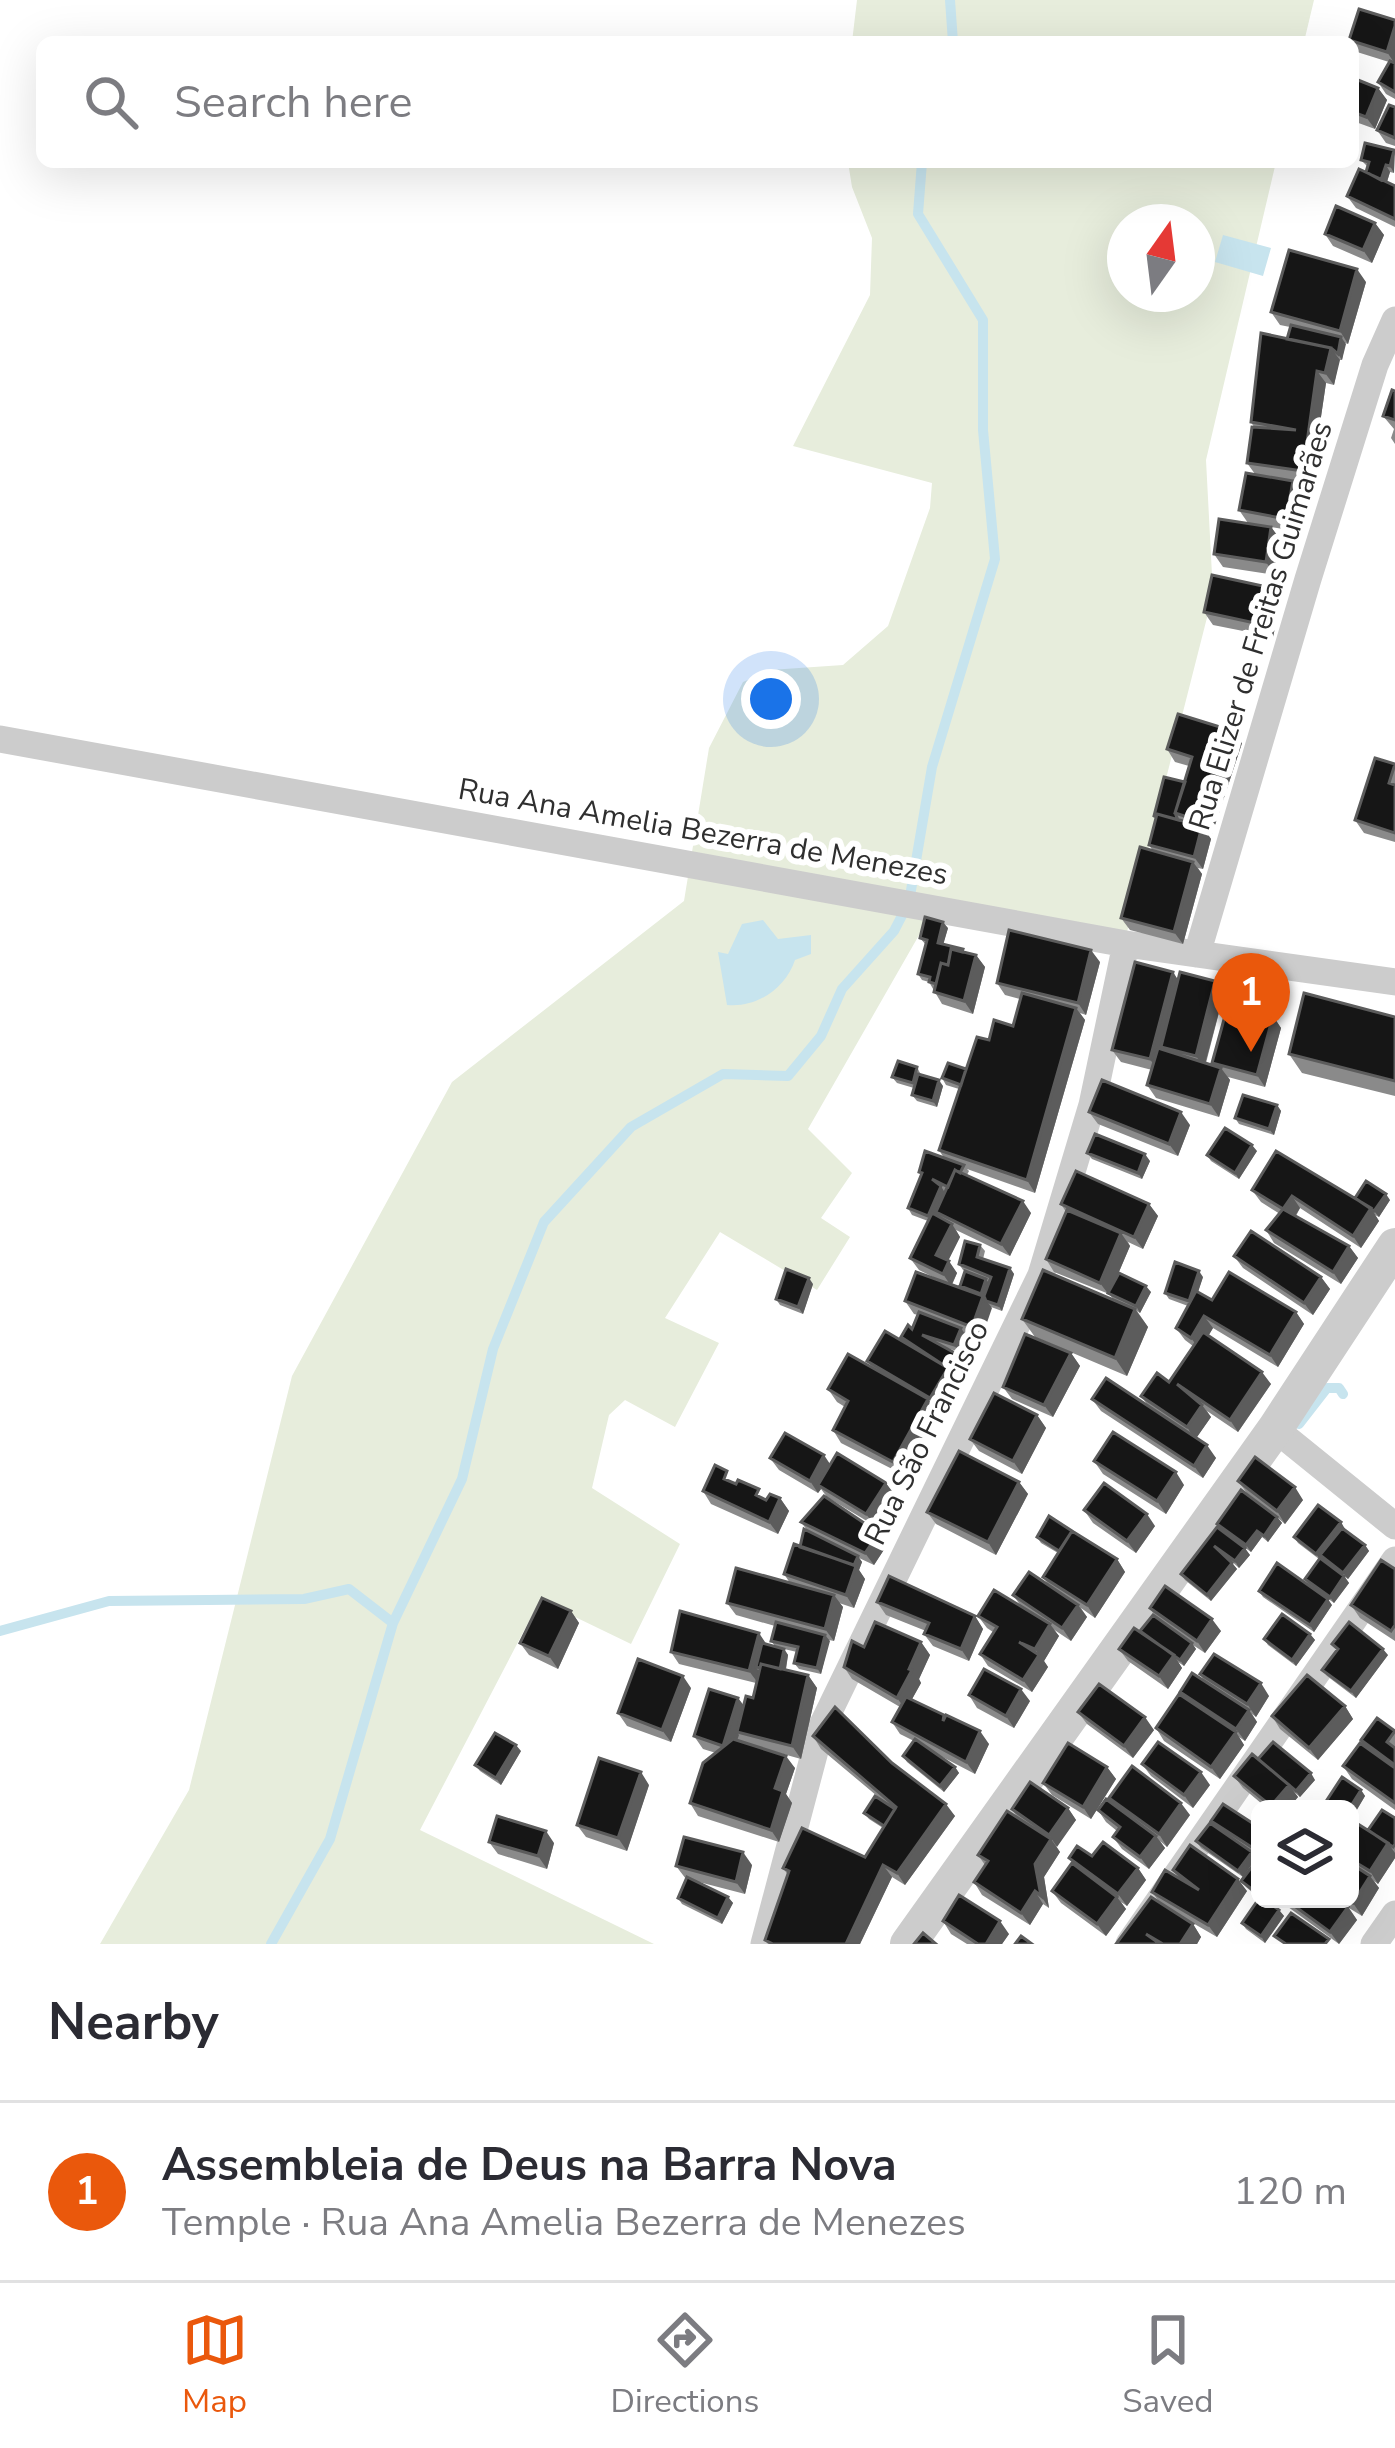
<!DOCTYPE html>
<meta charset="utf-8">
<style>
:root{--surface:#fff;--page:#f2f2f3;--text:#2b2b33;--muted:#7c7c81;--line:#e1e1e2;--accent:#ea580c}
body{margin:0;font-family:"Nunito Sans",sans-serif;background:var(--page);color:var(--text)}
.controls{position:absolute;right:36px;bottom:36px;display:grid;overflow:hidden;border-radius:18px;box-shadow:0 12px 48px #0002}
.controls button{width:108px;height:108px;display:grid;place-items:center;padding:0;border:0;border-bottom:3px solid var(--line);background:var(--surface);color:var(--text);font:60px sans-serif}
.compass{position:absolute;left:1107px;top:204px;width:108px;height:108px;border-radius:50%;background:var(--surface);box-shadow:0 12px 48px #0002;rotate:14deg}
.you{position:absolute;left:771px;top:699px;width:42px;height:42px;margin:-30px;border:9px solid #fff;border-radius:50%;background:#1a73e8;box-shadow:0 0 0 18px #1a73e833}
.badge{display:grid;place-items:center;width:78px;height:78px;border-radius:50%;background:var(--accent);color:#fff;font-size:39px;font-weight:700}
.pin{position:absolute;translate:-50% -99px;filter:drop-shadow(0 3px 6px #0008)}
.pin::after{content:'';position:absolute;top:63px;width:42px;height:36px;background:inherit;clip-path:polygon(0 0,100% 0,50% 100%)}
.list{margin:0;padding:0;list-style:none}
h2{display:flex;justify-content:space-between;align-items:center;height:156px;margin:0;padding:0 48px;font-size:51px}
h2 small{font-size:39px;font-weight:400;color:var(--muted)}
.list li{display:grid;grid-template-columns:78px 1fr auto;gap:36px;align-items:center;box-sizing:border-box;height:180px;padding:0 48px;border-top:3px solid var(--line)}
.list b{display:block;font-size:45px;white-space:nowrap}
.list p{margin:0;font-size:39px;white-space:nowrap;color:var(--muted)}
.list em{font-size:39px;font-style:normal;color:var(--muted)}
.icon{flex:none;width:66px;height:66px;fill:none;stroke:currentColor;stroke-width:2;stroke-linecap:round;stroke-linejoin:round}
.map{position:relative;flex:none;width:1395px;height:1944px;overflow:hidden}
.search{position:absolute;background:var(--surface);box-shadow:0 12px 48px #0002;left:36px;right:36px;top:36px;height:132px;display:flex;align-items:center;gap:30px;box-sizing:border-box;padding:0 42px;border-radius:18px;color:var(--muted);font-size:45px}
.sheet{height:336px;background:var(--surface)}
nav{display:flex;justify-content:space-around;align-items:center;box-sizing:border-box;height:168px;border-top:3px solid var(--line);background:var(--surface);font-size:33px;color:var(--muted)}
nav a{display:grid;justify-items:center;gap:6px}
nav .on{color:var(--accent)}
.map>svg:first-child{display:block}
.green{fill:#e7eddc;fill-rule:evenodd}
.water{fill:#c7e4ee}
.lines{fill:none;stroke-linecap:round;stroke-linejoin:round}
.stream{stroke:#c7e4ee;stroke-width:10}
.minor{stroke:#ccc;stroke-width:27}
.tertiary{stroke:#ccc;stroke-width:36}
.wall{fill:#8a8a8a}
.shaded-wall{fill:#5c5c5c}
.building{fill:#161616;stroke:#5c5c5c;stroke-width:3}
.labels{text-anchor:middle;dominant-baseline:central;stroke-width:12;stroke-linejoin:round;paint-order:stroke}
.street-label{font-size:30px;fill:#2f2f2f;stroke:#fff}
</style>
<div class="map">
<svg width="1395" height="1944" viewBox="0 0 1395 1944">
<rect width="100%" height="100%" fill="#fff"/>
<path class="green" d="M 857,0 L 1314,0 L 1304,42 L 852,42 Z
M 848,162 L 1276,162 L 1206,460 L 1213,594 L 1127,932 L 938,902 L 808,1129 L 852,1173 L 821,1218 L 850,1237 L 817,1290 L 720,1232 L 665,1318 L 719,1343 L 675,1427 L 625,1400 L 609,1415 L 592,1488 L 680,1544 L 631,1644 L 540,1600 L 420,1830 L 654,1944 L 100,1944 L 189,1790 L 292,1376 L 452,1082 L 684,901 L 709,748 L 743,682 L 770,670 L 843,665 L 888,626 L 930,508 L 932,483 L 793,446 L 870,295 L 872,238 L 852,187 ZM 1125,222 L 1197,222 L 1197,294 L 1125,294 Z"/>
<path class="water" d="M 1223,235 L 1271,248 L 1263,276 L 1215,262 Z
M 763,920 L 778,939 L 811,935 L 811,954 L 795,960 C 786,988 757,1008 727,1005 L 718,952 L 728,954 L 742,924 Z"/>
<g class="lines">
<path class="stream" d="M 950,0 L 953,42
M 1299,1424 L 1327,1388 L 1339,1388 L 1343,1394
M 0,1631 L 109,1601 L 304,1599 L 349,1589 L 393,1623
M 271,1944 L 330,1839 L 393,1623 L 462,1479 L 493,1349 L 544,1222 L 631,1127 L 723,1074 L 788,1076 L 821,1036 L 842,989 L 894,931 L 909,902 L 932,767 L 995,559 L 983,430 L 983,320 L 918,214 L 922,162"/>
<path class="minor" d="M 0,739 L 1126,944 L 1395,982
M 1197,954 L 1308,579 L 1375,365 L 1395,320
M 1275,1429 L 1395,1526
M 764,1944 L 821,1728 L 1041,1275 L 1092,1105 L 1126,944
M 1129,1944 L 1395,1560
M 1374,1944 L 1395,1914"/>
<path class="tertiary" d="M 908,1944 L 1275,1429 L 1395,1246"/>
</g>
<path class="wall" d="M 1395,20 L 1395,99 L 1386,94 L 1378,82 L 1389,62 L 1357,52 L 1353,42 L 1349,40 Z
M 1353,78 L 1378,88 L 1387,100 L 1375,129 L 1353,121 Z
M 1395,107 L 1395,146 L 1386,143 L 1377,130 Z
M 1394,150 L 1394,173 L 1390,172 L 1387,182 L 1395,186 L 1395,227 L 1356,208 L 1347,196 L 1366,172 L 1367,166 L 1361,160 Z
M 1375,223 L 1384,235 L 1372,263 L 1333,246 L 1325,234 Z
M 1366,282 L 1348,344 L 1345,343 L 1342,360 L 1339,360 L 1334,385 L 1326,383 L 1311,484 L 1292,481 L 1302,494 L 1295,531 L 1271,527 L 1280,539 L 1275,575 L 1223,567 L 1214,554 L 1248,523 L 1239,510 L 1255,474 L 1247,463 L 1254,427 L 1251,422 L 1287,339 L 1290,327 L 1280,325 L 1271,312 Z
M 1395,391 L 1395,444 L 1391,438 L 1394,429 L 1383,416 Z
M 1281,600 L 1273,637 L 1213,625 L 1204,612 Z
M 1242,743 L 1212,834 L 1206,832 L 1211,839 L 1203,869 L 1198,868 L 1202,874 L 1183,944 L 1130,930 L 1121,918 L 1153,851 L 1149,845 L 1156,819 L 1154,816 L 1185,782 L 1189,766 L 1175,762 L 1167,749 Z
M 1395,764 L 1395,842 L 1364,833 L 1355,820 Z
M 948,928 L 943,944 L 976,955 L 985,967 L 973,1014 L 942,1004 L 929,982 L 922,980 L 918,974 L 926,945 L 920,938 Z
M 1100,962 L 1086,1015 L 1080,1013 L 1085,1020 L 1035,1193 L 967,1169 L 969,1171 L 967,1175 L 1031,1213 L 1010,1256 L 956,1230 L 960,1237 L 948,1261 L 957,1273 L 952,1285 L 962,1288 L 979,1276 L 963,1270 L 959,1264 L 980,1245 L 985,1251 L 983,1259 L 1010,1268 L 1014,1274 L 1002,1311 L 991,1307 L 981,1340 L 965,1333 L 959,1352 L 944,1347 L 964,1358 L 968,1364 L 959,1378 L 952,1373 L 957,1380 L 939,1410 L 933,1407 L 937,1412 L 902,1474 L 841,1443 L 833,1430 L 845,1407 L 837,1402 L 828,1389 L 872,1367 L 867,1361 L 905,1343 L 901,1337 L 912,1329 L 918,1315 L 914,1314 L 905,1301 L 941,1281 L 919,1270 L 910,1258 L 928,1221 L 912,1215 L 908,1208 L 921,1175 L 919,1172 L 944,1158 L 939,1150 L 959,1089 L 946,1085 L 942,1078 L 966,1069 L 989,1040 L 1013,1026 L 1020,999 L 1005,995 L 997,983 Z
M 1173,972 L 1178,980 L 1224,993 L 1206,1063 L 1214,1066 L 1212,1063 L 1272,1003 L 1269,1015 L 1273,1016 L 1281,1028 L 1265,1087 L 1228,1077 L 1230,1080 L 1219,1117 L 1156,1098 L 1147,1085 L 1152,1070 L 1121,1062 L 1112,1050 Z
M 1395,1017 L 1395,1096 L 1302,1073 L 1289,1054 Z
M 917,1067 L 921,1075 L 943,1086 L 937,1107 L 917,1101 L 912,1095 L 914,1088 L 897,1083 L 892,1077 Z
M 1277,1105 L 1281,1111 L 1274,1135 L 1239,1124 L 1235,1118 Z
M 1089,1112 L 1190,1125 L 1178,1156 L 1098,1124 Z
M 1257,1151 L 1239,1179 L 1211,1161 L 1207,1155 Z
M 1087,1153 L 1150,1161 L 1142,1179 L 1092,1159 Z
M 1252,1190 L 1356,1200 L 1390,1200 L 1379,1217 L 1375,1215 L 1379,1221 L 1361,1248 L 1300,1208 L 1296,1216 L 1349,1246 L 1358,1258 L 1341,1284 L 1274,1243 L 1266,1230 L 1280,1214 L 1261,1202 Z
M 1061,1204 L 1149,1204 L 1158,1216 L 1143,1249 L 1128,1242 L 1130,1246 L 1116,1279 L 1151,1292 L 1140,1313 L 1137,1311 L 1148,1327 L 1127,1376 L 1035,1337 L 1022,1319 L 1113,1299 L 1109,1294 L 1054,1272 L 1046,1259 L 1066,1212 Z
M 1234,1256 L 1321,1277 L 1330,1289 L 1313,1315 L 1243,1268 Z
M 1203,1277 L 1198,1292 L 1212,1300 L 1296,1312 L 1304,1324 L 1278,1367 L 1213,1328 L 1208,1336 L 1271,1384 L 1238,1432 L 1207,1411 L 1211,1417 L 1196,1438 L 1216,1458 L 1203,1478 L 1101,1411 L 1092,1399 L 1149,1407 L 1141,1396 L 1169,1382 L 1193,1346 L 1185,1340 L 1176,1328 L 1188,1306 L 1169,1299 L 1165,1293 Z
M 813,1284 L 803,1314 L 780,1305 L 776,1299 Z
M 1071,1353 L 1080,1366 L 1053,1417 L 1012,1399 L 1003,1387 Z
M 1037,1415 L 1046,1428 L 1022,1474 L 979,1451 L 970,1439 Z
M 770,1458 L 830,1464 L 895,1495 L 875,1526 L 827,1497 L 821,1489 L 818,1493 L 779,1470 Z
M 1094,1461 L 1184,1485 L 1166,1514 L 1103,1474 Z
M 1238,1481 L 1303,1500 L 1285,1524 L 1278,1518 L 1282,1523 L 1268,1542 L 1262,1537 L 1251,1552 L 1227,1535 L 1250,1555 L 1239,1568 L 1230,1560 L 1237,1569 L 1211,1601 L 1185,1580 L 1181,1574 L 1221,1530 L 1217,1524 L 1267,1509 L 1247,1493 Z
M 1019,1482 L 1028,1494 L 996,1555 L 936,1524 L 927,1512 Z
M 736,1484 L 766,1500 L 780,1498 L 789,1511 L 778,1534 L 711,1504 L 703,1491 Z
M 1084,1510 L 1155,1526 L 1136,1553 L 1093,1523 Z
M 801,1522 L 879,1533 L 887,1545 L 874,1565 L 859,1558 L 862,1562 L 859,1570 L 865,1579 L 854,1608 L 839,1603 L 843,1607 L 834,1641 L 829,1640 L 821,1674 L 799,1669 L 794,1663 L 797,1652 L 784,1649 L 788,1655 L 786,1670 L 808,1675 L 817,1688 L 801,1759 L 765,1749 L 795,1768 L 786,1794 L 792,1803 L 779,1842 L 698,1816 L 690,1803 L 716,1753 L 703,1749 L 694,1736 L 738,1698 L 744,1706 L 753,1698 L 756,1683 L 679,1664 L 671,1652 L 766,1644 L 775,1646 L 771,1641 L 775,1626 L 736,1615 L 727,1603 L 790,1583 L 784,1574 L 800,1547 L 807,1530 Z
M 1341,1522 L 1344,1529 L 1365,1545 L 1369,1551 L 1348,1579 L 1345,1577 L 1349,1583 L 1334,1603 L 1309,1585 L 1305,1579 L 1319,1559 L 1298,1543 L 1294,1537 Z
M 1037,1537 L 1117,1559 L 1125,1572 L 1095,1618 L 1081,1608 L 1087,1617 L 1071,1641 L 1053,1629 L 1059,1636 L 1044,1661 L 1048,1667 L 1032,1692 L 988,1666 L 980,1654 L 993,1632 L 987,1628 L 978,1616 L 1021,1606 L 1013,1595 L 1048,1584 L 1043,1577 L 1058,1553 L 1041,1543 Z
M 1395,1569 L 1395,1641 L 1360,1618 L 1351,1605 Z
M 1259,1591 L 1332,1605 L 1314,1632 L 1263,1597 Z
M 877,1602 L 975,1616 L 983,1629 L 969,1661 L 933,1646 L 924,1634 L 926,1631 L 886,1615 Z
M 1150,1608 L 1221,1631 L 1205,1653 L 1193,1645 L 1196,1649 L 1184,1666 L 1178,1662 L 1182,1668 L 1168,1689 L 1128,1661 L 1119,1649 L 1142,1633 L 1156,1618 Z
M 571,1611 L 579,1623 L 558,1669 L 529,1655 L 520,1643 Z
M 1310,1634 L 1315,1640 L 1296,1666 L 1268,1645 L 1264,1639 Z
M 921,1642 L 930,1655 L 919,1679 L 921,1683 L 912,1699 L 989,1744 L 975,1774 L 931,1751 L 955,1767 L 959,1773 L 944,1792 L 907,1762 L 903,1756 L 914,1741 L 900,1734 L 892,1722 L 900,1707 L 852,1679 L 844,1667 L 864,1647 Z
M 1332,1644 L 1388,1655 L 1356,1698 L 1327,1676 L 1322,1670 L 1337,1650 Z
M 1200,1674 L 1269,1696 L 1256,1717 L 1252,1714 L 1257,1722 L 1245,1741 L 1239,1737 L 1244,1745 L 1220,1779 L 1164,1741 L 1156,1728 L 1184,1697 L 1180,1692 L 1205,1682 Z
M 691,1688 L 671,1742 L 627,1726 L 618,1713 Z
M 969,1695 L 1030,1701 L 1014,1728 L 977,1708 Z
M 1345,1706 L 1353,1719 L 1318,1760 L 1280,1729 L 1272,1716 Z
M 1078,1712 L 1154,1730 L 1133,1758 L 1087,1724 Z
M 1395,1731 L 1395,1810 L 1352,1779 L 1343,1766 L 1365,1746 L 1361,1740 Z
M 813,1736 L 892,1763 L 955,1816 L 905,1885 L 892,1877 L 860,1944 L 768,1944 L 765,1940 L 788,1875 L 783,1868 L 865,1857 L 883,1828 L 869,1819 L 864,1813 L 889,1806 L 821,1749 Z
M 521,1751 L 501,1785 L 480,1771 L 475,1765 Z
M 1258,1759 L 1315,1780 L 1300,1797 L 1294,1792 L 1298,1797 L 1288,1809 L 1268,1809 L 1243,1788 L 1234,1776 Z
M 1142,1764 L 1210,1785 L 1193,1808 L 1151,1776 Z
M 1107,1767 L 1116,1779 L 1091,1819 L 1052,1795 L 1043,1783 Z
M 649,1785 L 627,1851 L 586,1837 L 577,1825 Z
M 1361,1790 L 1365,1796 L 1351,1820 L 1368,1831 L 1395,1818 L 1395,1858 L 1378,1884 L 1374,1881 L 1379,1888 L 1362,1916 L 1349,1908 L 1357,1920 L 1339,1944 L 1284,1904 L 1281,1899 L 1350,1899 L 1350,1809 Z
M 1109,1798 L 1190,1815 L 1167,1847 L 1160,1841 L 1165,1848 L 1149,1869 L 1122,1849 L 1113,1837 L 1117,1831 L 1106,1822 L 1098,1810 L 1114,1804 Z
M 1068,1808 L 1076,1820 L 1056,1846 L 1060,1852 L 1044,1877 L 1049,1908 L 1043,1904 L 1030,1925 L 982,1895 L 974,1882 L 985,1865 L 978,1855 L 1017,1817 L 1012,1809 Z
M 1211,1821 L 1260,1828 L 1260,1850 L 1257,1854 L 1223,1832 L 1252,1852 L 1256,1858 L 1243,1877 L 1201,1848 L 1196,1841 L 1216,1827 Z
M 489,1842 L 554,1843 L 547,1869 L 498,1854 Z
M 1092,1856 L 1138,1868 L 1146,1880 L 1127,1906 L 1121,1902 L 1126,1909 L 1106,1936 L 1061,1903 L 1052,1891 L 1073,1864 L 1069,1858 Z
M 1260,1856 L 1260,1899 L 1279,1910 L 1284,1916 L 1265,1943 L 1246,1929 L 1242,1923 L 1259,1898 L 1246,1887 L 1241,1881 Z
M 752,1865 L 745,1894 L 695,1881 L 728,1897 L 733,1903 L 722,1924 L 682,1904 L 678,1898 L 686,1879 L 676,1866 Z
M 1173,1870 L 1247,1891 L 1217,1937 L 1172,1911 L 1193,1924 L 1201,1937 L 1197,1944 L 1116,1944 L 1160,1903 L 1152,1892 L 1179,1878 Z
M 943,1921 L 1009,1934 L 1002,1944 L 967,1944 L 951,1934 Z"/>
<path class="shaded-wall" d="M 1395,26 L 1395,64 L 1387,52 Z
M 1378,88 L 1387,100 L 1375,129 L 1366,117 Z
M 1394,150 L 1395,151 L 1394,173 L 1390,166 Z
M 1386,165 L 1390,172 L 1385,188 L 1381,181 Z
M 1375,223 L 1384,235 L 1372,263 L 1363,250 Z
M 1357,269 L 1366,282 L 1348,344 L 1340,331 Z
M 1341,337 L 1346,344 L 1342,360 L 1338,354 Z
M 1331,348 L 1340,360 L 1334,385 L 1325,373 Z
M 1317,371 L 1326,383 L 1311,484 L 1303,471 Z
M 1293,481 L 1302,494 L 1295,531 L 1286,519 Z
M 1271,527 L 1280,539 L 1275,575 L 1266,562 Z
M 1272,588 L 1281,600 L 1273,637 L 1264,625 Z
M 1233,731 L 1242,743 L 1212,834 L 1203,822 Z
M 1202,826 L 1211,839 L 1203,869 L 1194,857 Z
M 1193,862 L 1202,874 L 1183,944 L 1174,932 Z
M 943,922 L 948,928 L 942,949 L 938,943 Z
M 1091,950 L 1100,962 L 1086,1015 L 1078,1003 Z
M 976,955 L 985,967 L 973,1014 L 964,1001 Z
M 1173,972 L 1181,985 L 1161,1047 L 1164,1051 L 1158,1072 L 1150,1059 Z
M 1215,981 L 1224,993 L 1204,1068 L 1196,1056 Z
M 1264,991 L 1272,1003 L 1267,1024 L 1258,1012 Z
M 1076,1008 L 1085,1020 L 1035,1193 L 1027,1180 Z
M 1273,1016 L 1281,1028 L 1265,1087 L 1257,1075 Z
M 1221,1068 L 1230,1080 L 1219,1117 L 1210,1104 Z
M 939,1080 L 943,1086 L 937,1107 L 933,1101 Z
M 1277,1105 L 1281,1111 L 1274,1135 L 1269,1129 Z
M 1181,1112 L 1190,1125 L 1178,1156 L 1169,1144 Z
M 1252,1145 L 1257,1151 L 1239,1179 L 1235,1173 Z
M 1145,1154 L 1150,1161 L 1142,1179 L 1138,1173 Z
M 941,1186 L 945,1193 L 933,1223 L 928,1216 Z
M 1386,1194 L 1390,1200 L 1379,1217 L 1374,1211 Z
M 1292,1196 L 1300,1208 L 1292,1221 L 1283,1209 Z
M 1023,1201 L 1031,1213 L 1010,1256 L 1001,1244 Z
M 1149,1204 L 1158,1216 L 1143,1249 L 1134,1237 Z
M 1371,1208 L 1379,1221 L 1361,1248 L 1353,1236 Z
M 952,1224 L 960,1237 L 945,1267 L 936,1255 Z
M 1121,1233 L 1130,1246 L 1109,1295 L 1100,1283 Z
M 1349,1246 L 1358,1258 L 1341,1284 L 1333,1272 Z
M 949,1261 L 957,1273 L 951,1286 L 943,1274 Z
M 1010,1268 L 1014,1274 L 1002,1311 L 998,1305 Z
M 1199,1271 L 1203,1277 L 1193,1307 L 1189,1301 Z
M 1321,1277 L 1330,1289 L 1313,1315 L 1304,1303 Z
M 809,1278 L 813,1284 L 803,1314 L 798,1307 Z
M 986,1279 L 990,1285 L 986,1300 L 992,1308 L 981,1340 L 972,1327 Z
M 1146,1286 L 1151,1292 L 1140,1313 L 1136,1306 Z
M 1135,1309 L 1148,1327 L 1127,1376 L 1115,1358 Z
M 1296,1312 L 1304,1324 L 1278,1367 L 1270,1355 Z
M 1204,1316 L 1213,1328 L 1200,1350 L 1191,1338 Z
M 961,1328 L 965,1334 L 959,1352 L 954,1345 Z
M 1071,1353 L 1080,1366 L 1053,1417 L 1044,1405 Z
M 964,1358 L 968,1364 L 959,1378 L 954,1372 Z
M 948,1368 L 957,1380 L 939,1410 L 930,1398 Z
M 1262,1372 L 1271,1384 L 1238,1432 L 1230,1420 Z
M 928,1399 L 937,1412 L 902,1474 L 893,1462 Z
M 1202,1405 L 1211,1417 L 1195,1440 L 1187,1427 Z
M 1037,1415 L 1046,1428 L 1022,1474 L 1013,1461 Z
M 1207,1445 L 1216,1458 L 1203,1478 L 1194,1466 Z
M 824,1455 L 832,1467 L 818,1485 L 821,1489 L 818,1493 L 810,1481 Z
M 1176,1472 L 1184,1485 L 1166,1514 L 1157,1501 Z
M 1019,1482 L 1028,1494 L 996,1555 L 988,1542 Z
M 886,1483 L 895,1495 L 875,1526 L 866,1514 Z
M 1295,1487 L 1303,1500 L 1285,1524 L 1277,1511 Z
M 780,1498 L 789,1511 L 778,1534 L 769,1522 Z
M 1147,1514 L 1155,1526 L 1136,1553 L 1127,1541 Z
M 1277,1517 L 1282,1523 L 1268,1542 L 1264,1536 Z
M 1341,1522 L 1345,1529 L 1321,1561 L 1316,1554 Z
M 1257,1531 L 1262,1537 L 1251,1552 L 1246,1545 Z
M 879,1533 L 887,1545 L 874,1565 L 865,1553 Z
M 1365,1545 L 1369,1551 L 1348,1579 L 1343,1573 Z
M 1245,1548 L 1250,1555 L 1239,1568 L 1235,1561 Z
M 858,1556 L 862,1562 L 859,1570 L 865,1579 L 854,1608 L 846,1595 Z
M 1117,1559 L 1125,1572 L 1095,1618 L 1087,1605 Z
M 1232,1563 L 1237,1569 L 1211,1601 L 1207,1595 Z
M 1344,1576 L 1349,1583 L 1334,1603 L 1330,1597 Z
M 834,1595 L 843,1607 L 834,1641 L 825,1629 Z
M 1328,1599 L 1332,1605 L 1314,1632 L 1310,1625 Z
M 1078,1605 L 1087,1617 L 1071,1641 L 1062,1628 Z
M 571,1611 L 579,1623 L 558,1669 L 549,1656 Z
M 975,1616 L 983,1629 L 969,1661 L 961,1649 Z
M 1212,1619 L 1221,1631 L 1205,1653 L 1197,1641 Z
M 1050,1624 L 1059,1636 L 1044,1661 L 1048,1667 L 1032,1692 L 1023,1680 L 1039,1655 L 1035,1649 Z
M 759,1633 L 767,1645 L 756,1667 L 760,1673 L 758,1683 L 749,1671 Z
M 1310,1634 L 1315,1640 L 1296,1666 L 1292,1660 Z
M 825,1635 L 830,1641 L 821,1674 L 817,1668 Z
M 921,1642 L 930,1655 L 919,1679 L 921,1683 L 906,1710 L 897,1698 Z
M 1192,1643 L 1196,1649 L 1184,1666 L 1180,1660 Z
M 784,1649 L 788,1655 L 784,1679 L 780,1673 Z
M 1383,1649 L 1388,1655 L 1356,1698 L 1351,1691 Z
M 1174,1655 L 1182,1668 L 1168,1689 L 1159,1676 Z
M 808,1675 L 817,1688 L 801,1759 L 792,1746 Z
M 683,1676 L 691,1688 L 671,1742 L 662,1730 Z
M 1261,1683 L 1269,1696 L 1256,1717 L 1247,1704 Z
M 1021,1689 L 1030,1701 L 1014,1728 L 1006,1716 Z
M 738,1698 L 747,1710 L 737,1732 L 739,1735 L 731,1758 L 723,1746 Z
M 1345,1706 L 1353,1719 L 1318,1760 L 1309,1748 Z
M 1249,1710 L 1257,1722 L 1245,1741 L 1236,1729 Z
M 1145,1717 L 1154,1730 L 1133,1758 L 1124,1746 Z
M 980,1731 L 989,1744 L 975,1774 L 966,1762 Z
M 1236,1732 L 1244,1745 L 1220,1779 L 1211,1767 Z
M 516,1745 L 521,1751 L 501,1785 L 496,1778 Z
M 786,1756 L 795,1768 L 786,1794 L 792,1803 L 779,1842 L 771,1830 L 775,1788 Z
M 955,1767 L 959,1773 L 944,1792 L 940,1786 Z
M 1107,1767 L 1116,1779 L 1091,1819 L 1083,1807 Z
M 641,1772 L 649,1785 L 627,1851 L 618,1838 Z
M 1201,1772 L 1210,1785 L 1193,1808 L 1184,1795 Z
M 1311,1773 L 1315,1780 L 1300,1797 L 1296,1791 Z
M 1289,1785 L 1298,1797 L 1288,1809 L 1273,1809 L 1271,1806 Z
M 1361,1790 L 1365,1796 L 1350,1821 L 1350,1809 Z
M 1181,1803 L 1190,1815 L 1167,1847 L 1159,1834 Z
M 946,1804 L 955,1816 L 905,1885 L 897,1873 Z
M 1068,1808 L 1076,1820 L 1057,1847 L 1049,1835 Z
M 546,1831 L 554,1843 L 547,1869 L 538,1856 Z
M 1156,1836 L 1165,1848 L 1149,1869 L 1140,1857 Z
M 1260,1837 L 1260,1850 L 1257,1854 L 1253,1848 Z
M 1051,1839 L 1060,1852 L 1044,1877 L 1049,1908 L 1041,1896 L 1035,1864 Z
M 1388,1843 L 1395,1853 L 1395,1858 L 1378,1884 L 1370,1871 Z
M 743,1852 L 752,1865 L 745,1894 L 736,1882 Z
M 1252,1852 L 1256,1858 L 1243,1877 L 1238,1871 Z
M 883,1865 L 892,1877 L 860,1944 L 846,1944 Z
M 1138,1868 L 1146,1880 L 1127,1906 L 1118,1894 Z
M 1370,1876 L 1379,1888 L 1362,1916 L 1353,1903 Z
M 1238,1879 L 1247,1891 L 1217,1937 L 1208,1925 Z
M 1035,1891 L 1043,1904 L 1030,1925 L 1021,1913 Z
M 728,1897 L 733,1903 L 722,1924 L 718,1918 Z
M 1117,1897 L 1126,1909 L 1106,1936 L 1097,1924 Z
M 1348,1907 L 1357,1920 L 1339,1944 L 1330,1932 Z
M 1279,1910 L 1284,1916 L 1265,1943 L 1261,1936 Z
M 1000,1921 L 1009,1934 L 1002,1944 L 986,1944 Z
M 1193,1924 L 1201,1937 L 1197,1944 L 1180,1944 Z"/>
<path class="building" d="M 1359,9 L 1395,20 L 1395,26 L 1387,52 L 1349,40 Z
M 1390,61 L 1395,63 L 1395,92 L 1378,82 Z
M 1353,78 L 1378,88 L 1366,117 L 1353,112 Z
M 1389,105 L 1395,107 L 1395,138 L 1377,130 Z
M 1365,143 L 1394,150 L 1390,166 L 1386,165 L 1381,180 L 1366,172 L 1369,162 L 1361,160 Z
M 1359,169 L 1395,186 L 1395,219 L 1347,196 Z
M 1336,206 L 1375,223 L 1363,250 L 1325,234 Z
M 1289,250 L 1357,269 L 1340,331 L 1271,312 Z
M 1291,325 L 1341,337 L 1338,354 L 1331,348 L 1287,339 Z
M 1261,333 L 1331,348 L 1325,373 L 1317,371 L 1303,471 L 1247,463 L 1252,427 L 1296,430 L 1251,422 Z
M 1392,390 L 1395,391 L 1395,420 L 1383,416 Z
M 1246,473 L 1293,481 L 1286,519 L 1239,510 Z
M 1219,519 L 1271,527 L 1266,562 L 1214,554 Z
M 1212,575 L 1272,588 L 1264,625 L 1204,612 Z
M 1178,714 L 1233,731 L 1203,822 L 1175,813 L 1192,757 L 1167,749 Z
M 1375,758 L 1395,764 L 1389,783 L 1395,785 L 1395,833 L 1355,820 Z
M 1164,777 L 1185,782 L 1175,813 L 1178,820 L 1157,814 L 1156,817 L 1154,816 Z
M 1157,814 L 1202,826 L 1194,857 L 1149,845 Z
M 1140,847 L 1193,862 L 1174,932 L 1121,918 Z
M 925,917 L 943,922 L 938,943 L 963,949 L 962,952 L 951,949 L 948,965 L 941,963 L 936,984 L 929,982 L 930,977 L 918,974 L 927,940 L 920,938 Z
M 1009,930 L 1091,950 L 1078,1003 L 997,983 Z
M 951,949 L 976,955 L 964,1001 L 934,992 L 941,963 L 948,965 Z
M 1135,962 L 1173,972 L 1150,1059 L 1112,1050 Z
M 1180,972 L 1215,981 L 1196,1056 L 1161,1047 Z
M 1234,983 L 1264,991 L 1258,1012 L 1273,1016 L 1257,1075 L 1212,1063 Z
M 1022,993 L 1076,1008 L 1027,1180 L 939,1150 L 977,1037 L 989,1040 L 994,1020 L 1013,1026 Z
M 1304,993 L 1395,1017 L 1395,1081 L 1289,1054 Z
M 1158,1048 L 1221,1068 L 1210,1104 L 1147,1085 Z
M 898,1061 L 917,1067 L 913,1083 L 892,1077 Z
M 948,1063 L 966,1069 L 961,1085 L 942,1078 Z
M 918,1074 L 939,1080 L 933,1101 L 912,1095 Z
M 1102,1080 L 1181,1112 L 1169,1144 L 1089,1112 Z
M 1243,1095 L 1277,1105 L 1269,1129 L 1235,1118 Z
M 1225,1128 L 1252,1145 L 1235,1173 L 1207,1155 Z
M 1095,1134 L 1145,1154 L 1138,1173 L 1087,1153 Z
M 925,1151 L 964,1165 L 960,1173 L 955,1170 L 948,1187 L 932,1179 L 941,1186 L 928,1216 L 908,1208 L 922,1173 L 919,1172 Z
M 1276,1151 L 1371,1208 L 1353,1236 L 1292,1196 L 1283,1209 L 1349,1246 L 1333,1272 L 1266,1230 L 1283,1209 L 1252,1190 Z
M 955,1170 L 1023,1201 L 1001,1244 L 936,1212 Z
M 1076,1171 L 1149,1204 L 1134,1237 L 1061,1204 Z
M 1366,1181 L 1386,1194 L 1374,1211 L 1355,1198 Z
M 1067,1210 L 1121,1233 L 1100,1283 L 1046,1259 Z
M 932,1213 L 952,1224 L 936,1255 L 949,1261 L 943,1274 L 910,1258 Z
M 1251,1231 L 1321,1277 L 1304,1303 L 1234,1256 Z
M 965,1241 L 980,1245 L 977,1257 L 1010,1268 L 998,1305 L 986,1301 L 984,1296 L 991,1277 L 959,1264 Z
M 1175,1262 L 1199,1271 L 1189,1301 L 1165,1293 Z
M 786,1269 L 809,1278 L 798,1307 L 776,1299 Z
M 1043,1270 L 1135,1309 L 1115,1358 L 1022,1319 Z
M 965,1271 L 986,1279 L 981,1294 L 960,1286 Z
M 916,1272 L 983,1296 L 972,1327 L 905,1301 Z
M 1229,1272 L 1296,1312 L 1270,1355 L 1204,1316 L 1191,1338 L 1176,1328 L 1196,1291 L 1212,1300 Z
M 1119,1273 L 1146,1286 L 1136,1306 L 1108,1293 Z
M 919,1312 L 961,1328 L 954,1345 L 922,1335 L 964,1358 L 954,1372 L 901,1337 L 908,1325 L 912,1329 Z
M 885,1331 L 948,1368 L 930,1398 L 867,1361 Z
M 1203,1332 L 1262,1372 L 1230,1420 L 1177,1384 L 1202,1405 L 1187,1427 L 1141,1396 L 1157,1373 L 1169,1382 Z
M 1025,1334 L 1071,1353 L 1044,1405 L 1003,1387 Z
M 848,1354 L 928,1399 L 893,1462 L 833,1430 L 848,1401 L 828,1389 Z
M 1106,1378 L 1207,1445 L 1194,1466 L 1092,1399 Z
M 994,1393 L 1037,1415 L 1013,1461 L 970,1439 Z
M 1113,1432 L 1176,1472 L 1157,1501 L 1094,1461 Z
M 785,1433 L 824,1455 L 810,1481 L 770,1458 Z
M 959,1451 L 1019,1482 L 988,1542 L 927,1512 Z
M 837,1453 L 886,1483 L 866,1514 L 818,1485 Z
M 1255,1457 L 1295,1487 L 1277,1511 L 1238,1481 Z
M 715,1465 L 727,1471 L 724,1479 L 736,1484 L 738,1480 L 759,1489 L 756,1495 L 766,1500 L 770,1494 L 780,1498 L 769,1522 L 703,1491 Z
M 1104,1483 L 1147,1514 L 1127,1541 L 1084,1510 Z
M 1241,1490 L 1277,1517 L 1264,1536 L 1257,1531 L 1246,1545 L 1217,1524 Z
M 824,1496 L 879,1533 L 865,1553 L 801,1522 Z
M 1318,1505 L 1341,1522 L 1316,1554 L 1294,1537 Z
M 1049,1516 L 1072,1531 L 1059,1551 L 1037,1537 Z
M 1217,1527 L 1245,1548 L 1235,1561 L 1214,1546 L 1232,1563 L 1207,1595 L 1181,1574 Z
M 1342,1528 L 1365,1545 L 1343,1573 L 1320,1555 Z
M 804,1529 L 858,1556 L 854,1565 L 800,1547 Z
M 1072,1531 L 1117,1559 L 1087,1605 L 1043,1577 Z
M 794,1544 L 856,1566 L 846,1595 L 784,1574 Z
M 1320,1558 L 1344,1576 L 1330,1597 L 1305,1579 Z
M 1381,1560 L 1395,1569 L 1395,1625 L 1391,1631 L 1351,1605 Z
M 1277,1563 L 1328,1599 L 1310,1625 L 1259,1591 Z
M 736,1568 L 834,1595 L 825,1629 L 727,1603 Z
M 1029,1572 L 1078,1605 L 1062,1628 L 1013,1595 Z
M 889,1576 L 975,1616 L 961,1649 L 924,1634 L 929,1623 L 877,1602 Z
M 1165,1586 L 1212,1619 L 1197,1641 L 1150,1608 Z
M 994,1590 L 1050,1624 L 1035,1649 L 1019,1642 L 1039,1655 L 1023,1680 L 980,1654 L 997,1627 L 978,1616 Z
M 542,1598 L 571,1611 L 549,1656 L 520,1643 Z
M 680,1611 L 759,1633 L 749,1671 L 671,1652 Z
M 1282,1614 L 1310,1634 L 1292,1660 L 1264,1639 Z
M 1153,1615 L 1192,1643 L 1180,1660 L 1140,1631 Z
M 776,1622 L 825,1635 L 817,1668 L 794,1663 L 798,1647 L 771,1641 Z
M 875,1622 L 921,1642 L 909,1669 L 912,1670 L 897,1698 L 844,1667 L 852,1641 L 864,1647 Z
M 1349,1622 L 1383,1649 L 1351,1691 L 1322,1670 L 1338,1649 L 1332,1644 Z
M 1134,1628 L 1174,1655 L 1159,1676 L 1119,1649 Z
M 762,1643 L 784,1649 L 780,1669 L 761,1664 L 760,1668 L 756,1667 Z
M 1214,1654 L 1261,1683 L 1247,1704 L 1200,1674 Z
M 638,1659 L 683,1676 L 662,1730 L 618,1713 Z
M 761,1664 L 808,1675 L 792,1746 L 737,1732 L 746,1696 L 753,1698 Z
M 984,1669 L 1021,1689 L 1006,1716 L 969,1695 Z
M 1192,1673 L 1249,1710 L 1236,1729 L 1180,1692 Z
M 1307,1675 L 1345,1706 L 1309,1748 L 1272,1716 Z
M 1099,1684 L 1145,1717 L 1124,1746 L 1078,1712 Z
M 709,1689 L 738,1698 L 723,1746 L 694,1736 Z
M 1179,1694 L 1236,1732 L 1211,1767 L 1156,1728 Z
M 906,1697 L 944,1715 L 943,1721 L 946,1715 L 980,1731 L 966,1762 L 892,1722 Z
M 835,1707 L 892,1763 L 946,1804 L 897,1873 L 883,1865 L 846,1944 L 773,1944 L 765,1940 L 789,1871 L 783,1868 L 802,1828 L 865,1857 L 896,1807 L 813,1736 Z
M 1377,1718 L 1395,1731 L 1387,1742 L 1395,1748 L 1395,1765 L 1361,1740 Z
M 495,1733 L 516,1745 L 496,1778 L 475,1765 Z
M 733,1739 L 786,1756 L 775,1788 L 783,1791 L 771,1830 L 690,1803 L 703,1763 Z
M 915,1739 L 955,1767 L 940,1786 L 903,1756 Z
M 1158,1742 L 1201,1772 L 1184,1795 L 1142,1764 Z
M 1273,1742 L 1311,1773 L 1296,1791 L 1258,1759 Z
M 1068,1743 L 1107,1767 L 1083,1807 L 1043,1783 Z
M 1360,1743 L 1395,1768 L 1395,1803 L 1343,1766 Z
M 1252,1754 L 1289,1785 L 1271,1806 L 1234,1776 Z
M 599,1758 L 641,1772 L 618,1838 L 577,1825 Z
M 1132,1766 L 1181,1803 L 1159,1834 L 1109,1798 Z
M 1342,1777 L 1361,1790 L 1349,1809 L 1321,1809 Z
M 1030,1782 L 1068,1808 L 1049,1835 L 1012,1809 Z
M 875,1796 L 895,1809 L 884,1826 L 864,1813 Z
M 1106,1799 L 1156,1836 L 1140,1857 L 1113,1837 L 1120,1827 L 1098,1810 Z
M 1223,1804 L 1260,1828 L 1260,1837 L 1253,1848 L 1211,1821 Z
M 1382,1810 L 1395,1818 L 1395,1844 L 1393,1847 L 1368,1830 Z
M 1007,1811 L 1051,1839 L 1035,1864 L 1041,1896 L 1035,1891 L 1021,1913 L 974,1882 L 988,1861 L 978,1855 Z
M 497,1816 L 546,1831 L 538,1856 L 489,1842 Z
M 1350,1819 L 1388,1843 L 1370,1871 L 1350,1859 Z
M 1210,1823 L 1252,1852 L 1238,1871 L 1196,1841 Z
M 684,1837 L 743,1852 L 736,1882 L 676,1866 Z
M 1103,1842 L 1138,1868 L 1118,1894 L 1069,1858 L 1077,1846 L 1092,1856 Z
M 1190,1845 L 1238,1879 L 1208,1925 L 1152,1892 L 1165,1870 L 1199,1890 L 1173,1870 Z
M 1260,1856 L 1260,1889 L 1257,1893 L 1241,1881 Z
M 1072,1863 L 1117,1897 L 1097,1924 L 1052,1891 Z
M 1350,1863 L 1370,1876 L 1353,1903 L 1346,1899 L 1350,1899 Z
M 687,1877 L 728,1897 L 718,1918 L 678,1898 Z
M 959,1895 L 1000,1921 L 986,1944 L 978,1944 L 943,1921 Z
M 1151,1897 L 1193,1924 L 1180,1944 L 1163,1944 L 1146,1934 L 1160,1944 L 1116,1944 Z
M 1260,1897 L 1260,1899 L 1264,1899 L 1279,1910 L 1261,1936 L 1242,1923 Z
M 1285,1899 L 1337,1899 L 1348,1907 L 1330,1932 Z
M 1291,1913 L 1329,1939 L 1325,1944 L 1286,1944 L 1274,1936 Z
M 923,1933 L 936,1944 L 914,1944 Z
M 1021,1936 L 1032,1944 L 1015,1944 Z"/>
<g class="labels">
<g class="street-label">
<text transform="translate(1261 626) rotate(-73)">Rua Elizer de Freitas Guimarães</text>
<text transform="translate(703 832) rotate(10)">Rua Ana Amelia Bezerra de Menezes</text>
<text transform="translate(927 1433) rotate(-64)">Rua São Francisco</text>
</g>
</g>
</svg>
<div class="controls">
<button><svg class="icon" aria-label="layers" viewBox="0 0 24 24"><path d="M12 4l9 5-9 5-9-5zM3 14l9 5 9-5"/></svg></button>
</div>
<svg class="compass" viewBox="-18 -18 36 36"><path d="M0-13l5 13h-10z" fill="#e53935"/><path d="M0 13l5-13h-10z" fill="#7c7c81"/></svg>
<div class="you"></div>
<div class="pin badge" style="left:1251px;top:1052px">1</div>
<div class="search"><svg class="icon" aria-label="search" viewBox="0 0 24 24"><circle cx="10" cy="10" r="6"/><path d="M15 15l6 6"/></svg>Search here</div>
</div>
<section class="sheet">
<h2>Nearby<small></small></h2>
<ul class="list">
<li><span class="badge">1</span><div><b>Assembleia de Deus na Barra Nova</b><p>Temple · Rua Ana Amelia Bezerra de Menezes</p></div><em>120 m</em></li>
</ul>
</section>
<nav>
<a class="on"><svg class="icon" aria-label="map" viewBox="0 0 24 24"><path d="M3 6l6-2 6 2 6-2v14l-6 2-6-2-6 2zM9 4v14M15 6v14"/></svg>Map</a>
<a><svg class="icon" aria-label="directions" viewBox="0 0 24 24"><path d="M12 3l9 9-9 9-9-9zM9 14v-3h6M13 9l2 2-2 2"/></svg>Directions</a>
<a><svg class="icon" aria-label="saved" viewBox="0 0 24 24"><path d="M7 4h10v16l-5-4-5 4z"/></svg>Saved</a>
</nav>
